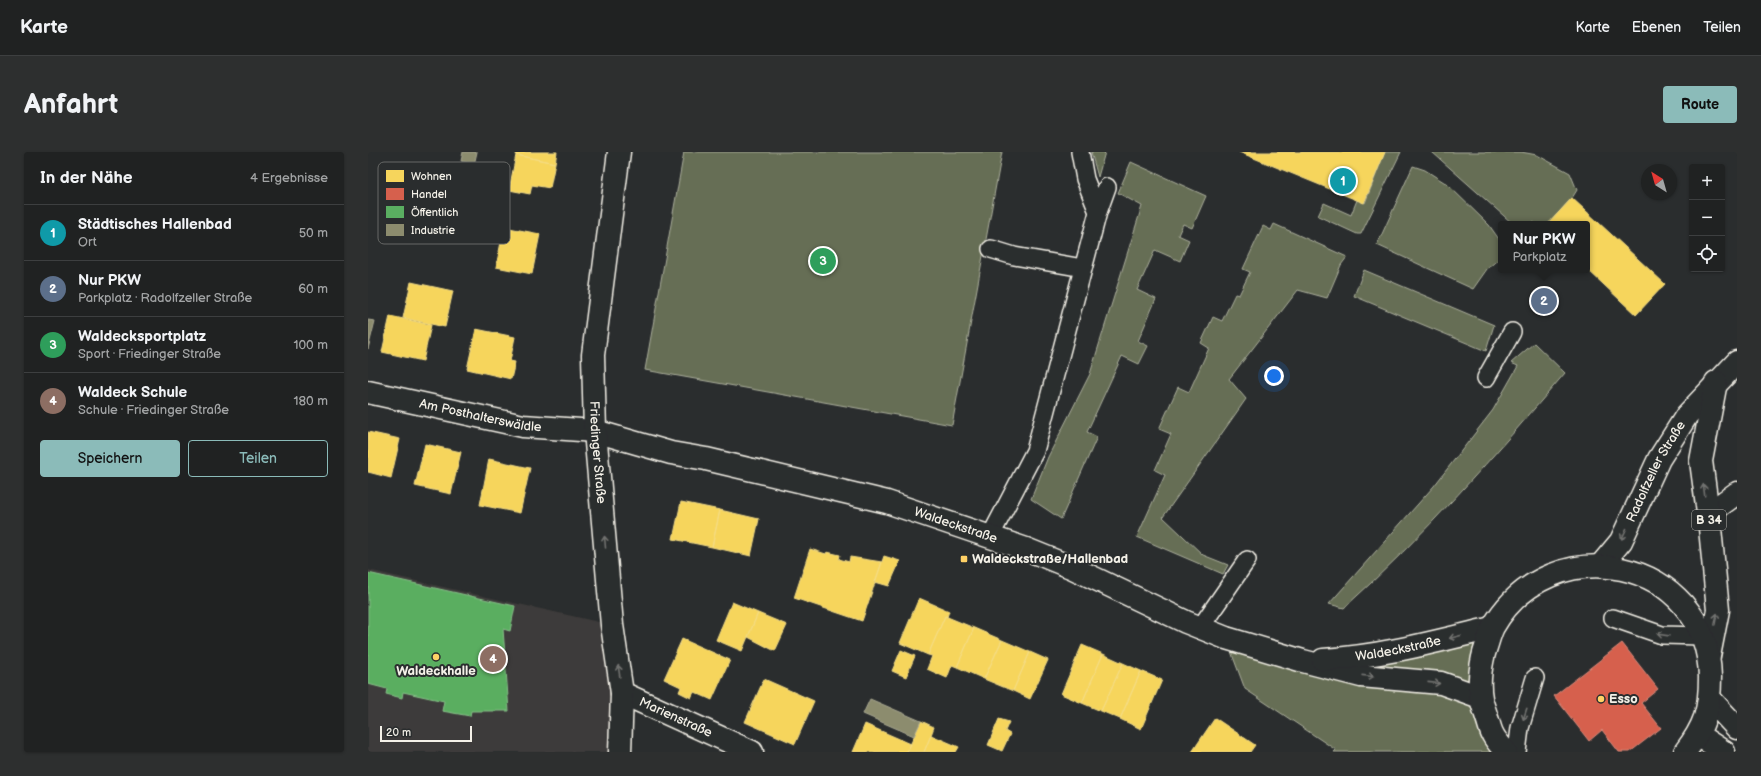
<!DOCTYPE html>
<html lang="de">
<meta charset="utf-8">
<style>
:root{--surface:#202222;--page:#2d2f2f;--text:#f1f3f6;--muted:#a2a4a5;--line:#3d3f40;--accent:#8bbbb9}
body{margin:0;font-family:"Balsamiq Sans",sans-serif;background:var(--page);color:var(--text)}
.controls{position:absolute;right:12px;top:12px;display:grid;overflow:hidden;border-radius:4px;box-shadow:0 1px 3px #0004}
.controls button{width:36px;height:36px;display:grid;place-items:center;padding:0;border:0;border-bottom:1px solid var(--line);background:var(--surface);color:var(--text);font:20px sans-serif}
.compass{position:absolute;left:1273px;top:12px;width:36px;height:36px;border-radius:50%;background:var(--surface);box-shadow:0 1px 3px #0004;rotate:323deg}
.scale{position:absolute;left:12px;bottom:10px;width:92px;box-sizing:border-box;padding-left:4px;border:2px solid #f4f1e8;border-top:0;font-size:11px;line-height:14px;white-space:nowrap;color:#f4f1e8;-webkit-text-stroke:3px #2a2d2e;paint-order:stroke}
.you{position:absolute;left:906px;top:224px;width:14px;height:14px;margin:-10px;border:3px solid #fff;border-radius:50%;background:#1a73e8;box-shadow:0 0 0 6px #1a73e833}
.badge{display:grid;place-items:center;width:26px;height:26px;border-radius:50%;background:var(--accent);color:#fff;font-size:13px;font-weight:700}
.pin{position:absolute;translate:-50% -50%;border:2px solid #fff;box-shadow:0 1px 4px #0006}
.popup{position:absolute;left:1130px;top:69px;width:92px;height:52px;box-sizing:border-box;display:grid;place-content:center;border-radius:4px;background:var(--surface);filter:drop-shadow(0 1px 3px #0005);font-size:13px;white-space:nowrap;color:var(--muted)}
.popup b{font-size:15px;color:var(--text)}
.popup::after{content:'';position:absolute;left:50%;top:100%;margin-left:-8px;border:8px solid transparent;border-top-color:var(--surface)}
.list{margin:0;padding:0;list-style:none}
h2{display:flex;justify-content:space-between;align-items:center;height:52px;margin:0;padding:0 16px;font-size:17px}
h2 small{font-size:13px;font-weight:400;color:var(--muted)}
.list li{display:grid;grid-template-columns:26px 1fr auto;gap:12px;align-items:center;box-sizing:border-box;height:56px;padding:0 16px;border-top:1px solid var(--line)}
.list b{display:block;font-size:15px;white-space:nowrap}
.list p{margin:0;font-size:13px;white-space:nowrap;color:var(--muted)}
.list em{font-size:13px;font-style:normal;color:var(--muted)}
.actions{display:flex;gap:8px;padding:12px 16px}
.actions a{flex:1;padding:9px 0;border:1px solid var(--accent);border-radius:4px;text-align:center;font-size:14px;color:var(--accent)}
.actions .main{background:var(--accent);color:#111}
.icon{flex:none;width:22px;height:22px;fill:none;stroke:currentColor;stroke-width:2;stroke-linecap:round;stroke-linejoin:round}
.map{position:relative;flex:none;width:1369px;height:600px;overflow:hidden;border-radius:4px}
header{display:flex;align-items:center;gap:24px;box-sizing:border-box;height:56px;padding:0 20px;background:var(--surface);border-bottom:1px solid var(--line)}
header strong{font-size:19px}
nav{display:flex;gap:22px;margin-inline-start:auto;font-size:14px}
.intro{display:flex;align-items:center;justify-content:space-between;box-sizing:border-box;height:96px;padding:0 24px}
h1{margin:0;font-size:28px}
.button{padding:10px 18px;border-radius:4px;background:var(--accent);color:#111;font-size:14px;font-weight:700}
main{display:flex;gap:24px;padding:0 24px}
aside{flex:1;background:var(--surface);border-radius:4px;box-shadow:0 1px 3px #0004}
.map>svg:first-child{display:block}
.built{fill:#3e3b3a}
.green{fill:#666e54;stroke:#adb09e}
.homes{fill:#f6d55c;stroke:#f5dd86}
.shops{fill:#d6604d;stroke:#df8c7c}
.public{fill:#5aae61;stroke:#88c28a}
.industry{fill:#8c8c6e;stroke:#abaa93}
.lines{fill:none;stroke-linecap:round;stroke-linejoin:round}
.lane-casing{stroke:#f4f1e8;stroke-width:20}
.street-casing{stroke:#f4f1e8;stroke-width:25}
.secondary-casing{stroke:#f4f1e8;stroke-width:25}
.primary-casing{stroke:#f4f1e8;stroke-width:25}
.lane{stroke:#2a2d2e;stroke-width:17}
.street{stroke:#2a2d2e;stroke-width:22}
.secondary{stroke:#2a2d2e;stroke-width:22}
.primary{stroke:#2a2d2e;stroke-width:22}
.oneway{stroke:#71726f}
.poi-dot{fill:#ffd166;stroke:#2a2d2e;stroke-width:1.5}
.labels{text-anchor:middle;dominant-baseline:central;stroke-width:4;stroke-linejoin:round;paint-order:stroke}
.shield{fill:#2a2d2e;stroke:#b7b6b0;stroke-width:1}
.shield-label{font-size:12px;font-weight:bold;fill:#f4f1e8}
.street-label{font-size:13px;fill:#f4f1e8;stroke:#2a2d2e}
.poi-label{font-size:13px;font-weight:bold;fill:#f4f1e8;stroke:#2a2d2e;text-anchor:start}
.key{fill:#2a2d2e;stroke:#676866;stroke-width:1}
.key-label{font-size:11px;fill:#f4f1e8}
</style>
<header>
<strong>Karte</strong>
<nav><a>Karte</a><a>Ebenen</a><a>Teilen</a></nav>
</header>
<div class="intro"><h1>Anfahrt</h1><a class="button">Route</a></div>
<main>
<aside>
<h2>In der Nähe<small>4 Ergebnisse</small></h2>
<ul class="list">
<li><span class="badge" style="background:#0f9aa8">1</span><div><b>Städtisches Hallenbad</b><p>Ort</p></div><em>50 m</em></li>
<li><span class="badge" style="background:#5c6f8a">2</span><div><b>Nur PKW</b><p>Parkplatz · Radolfzeller Straße</p></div><em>60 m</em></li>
<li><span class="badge" style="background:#2e9e5b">3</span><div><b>Waldecksportplatz</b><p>Sport · Friedinger Straße</p></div><em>100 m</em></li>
<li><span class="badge" style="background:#8d6e63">4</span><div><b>Waldeck Schule</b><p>Schule · Friedinger Straße</p></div><em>180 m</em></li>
</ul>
<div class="actions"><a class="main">Speichern</a><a>Teilen</a></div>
</aside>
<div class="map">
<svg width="1369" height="600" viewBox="0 0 1369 600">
<rect width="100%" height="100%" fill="#2a2d2e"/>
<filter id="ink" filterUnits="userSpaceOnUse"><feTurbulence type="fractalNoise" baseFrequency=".025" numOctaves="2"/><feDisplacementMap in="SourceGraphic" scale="8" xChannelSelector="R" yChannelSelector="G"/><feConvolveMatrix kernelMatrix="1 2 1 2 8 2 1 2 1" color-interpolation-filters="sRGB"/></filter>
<g filter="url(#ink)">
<path class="built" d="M 0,418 L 244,473 L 252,600 L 0,600 Z"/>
<path class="green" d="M 316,0 L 634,0 L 584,273 L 277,218 Z
M 723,0 L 737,0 L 730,25 Z
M 1017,0 L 1033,0 L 993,82 L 989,82 L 950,64 L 956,51 L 983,63 L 989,48 L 997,51 Z
M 1064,0 L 1153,0 L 1169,3 L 1202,21 L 1209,38 L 1204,46 L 1180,72 L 1168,72 L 1165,70 L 1163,72 L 1145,72 Z
M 763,10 L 838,44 L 824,76 L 815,72 L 810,83 L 821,88 L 812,109 L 787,98 L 769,138 L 788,147 L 770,189 L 780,194 L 771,212 L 754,204 L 719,280 L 729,285 L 693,367 L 663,347 L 680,305 L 722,222 L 774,54 L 750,41 Z
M 1045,14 L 1057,18 L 1079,32 L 1121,73 L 1133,90 L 1133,105 L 1119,117 L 1105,137 L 1009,93 Z
M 906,72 L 979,105 L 973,113 L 959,146 L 930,138 L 861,227 L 878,247 L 795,365 L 835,403 L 860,413 L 855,422 L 769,385 L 797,323 L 787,318 L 803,282 L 791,277 L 810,235 L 821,240 L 841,196 L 833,191 L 845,165 L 854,169 L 867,142 L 871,143 L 882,120 L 875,117 L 895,74 L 903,78 Z
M 996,118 L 1126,173 L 1118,199 L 986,144 Z
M 1166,191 L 1197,221 C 1127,303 1056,384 976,456 L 961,452 L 1066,334 L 1125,258 L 1150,214 L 1143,211 Z
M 1124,476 L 1113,509 L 1138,600 L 966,600 L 968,598 L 877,537 L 858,486 L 935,509 Z"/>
<path class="homes" d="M 149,0 L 189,0 L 187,11 L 148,3 Z
M 871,0 L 1017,0 L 996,51 Z
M 148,3 L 187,11 L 182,36 L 164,33 L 162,42 L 141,38 Z
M 1204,46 L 1297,132 L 1268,163 L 1219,117 L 1219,72 L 1180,72 Z
M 136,75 L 172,82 L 164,122 L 128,115 Z
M 43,130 L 85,139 L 77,175 L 35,166 Z
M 22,164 L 63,173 L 55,209 L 14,200 Z
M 108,177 L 147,185 L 142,209 L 147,210 L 143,227 L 99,217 Z
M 0,280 L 32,287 L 23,326 L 0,320 Z
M 57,292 L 93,300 L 83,342 L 47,334 Z
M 121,307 L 162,316 L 152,361 L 112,353 Z
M 313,350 L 352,358 L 344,395 L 305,387 Z
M 352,358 L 391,367 L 383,404 L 344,395 Z
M 442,397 L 458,402 L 459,400 L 472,403 L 471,407 L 481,410 L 482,405 L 514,410 L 494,469 L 426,446 Z
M 516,404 L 532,409 L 521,434 L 507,430 Z
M 551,446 L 581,459 L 579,465 L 577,464 L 560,503 L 532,491 Z
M 364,450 L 390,461 L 374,499 L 348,488 Z
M 390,461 L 419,473 L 407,499 L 380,485 Z
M 577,464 L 606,476 L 589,515 L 584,513 L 579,526 L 559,517 L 564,504 L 560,503 Z
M 606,476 L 634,488 L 616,527 L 589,515 Z
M 314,487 L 362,508 L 344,548 L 326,540 L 323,546 L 311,540 L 313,535 L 296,527 Z
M 634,488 L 662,500 L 645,539 L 616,527 Z
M 714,493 L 735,502 L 714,551 L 693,542 Z
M 533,498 L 547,504 L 538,525 L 524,519 Z
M 662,500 L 680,508 L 662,547 L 645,539 Z
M 735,502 L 755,511 L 733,559 L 714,551 Z
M 755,511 L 773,519 L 752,567 L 733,559 Z
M 773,519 L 794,528 L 773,577 L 752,567 Z
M 396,527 L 446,549 L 427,592 L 377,570 Z
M 847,566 L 887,593 L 882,600 L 824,600 Z
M 631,567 L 641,570 L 637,579 L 642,582 L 634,599 L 620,593 Z
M 553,569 L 566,575 L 563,583 L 556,600 L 539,600 Z
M 497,572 L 543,592 L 539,600 L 485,600 Z
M 563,583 L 591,595 L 588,600 L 556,600 Z"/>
<path class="shops" d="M 1254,491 L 1290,537 L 1273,551 L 1293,576 L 1262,600 L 1251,600 L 1234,578 L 1221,589 L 1186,544 Z"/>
<path class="public" d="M 0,421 L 147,454 L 142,479 L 135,477 L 141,559 L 103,559 L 102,564 L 74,559 L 76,549 L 35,540 L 34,546 L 18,542 L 19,537 L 0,532 Z"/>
<path class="industry" d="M 95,0 L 109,0 L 106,13 L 93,9 Z
M 98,35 L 123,40 L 120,55 L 95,51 Z
M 0,168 L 7,169 L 0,197 Z
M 502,547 L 553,569 L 546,584 L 495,562 Z"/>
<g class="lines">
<g class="lane-casing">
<path id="lane" d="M 712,0 L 717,27 L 730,60
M 623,97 L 646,104 L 715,116
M 1118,226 L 1144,180
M 622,385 L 667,299 L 730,60 L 739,35
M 1245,466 L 1294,483 L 1334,484
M 832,476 L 879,408
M 1149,600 L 1152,576 L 1167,526"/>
</g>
<g class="street-casing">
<g id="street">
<path id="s1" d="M 0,240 L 155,274 L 227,279 L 303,301 L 338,307 L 519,350 L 658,397 L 705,416 L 818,470 L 858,486 L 935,509 L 993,524 L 1073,531 L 1112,545"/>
<path d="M 1340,362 L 1369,341"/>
<path id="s2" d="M 955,508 C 1015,504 1066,490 1124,476"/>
<path id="s3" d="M 254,541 L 384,600"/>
<path d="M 1342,547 L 1369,576"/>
<path d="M 1330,583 L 1356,600"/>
</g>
</g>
<g class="secondary-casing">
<g id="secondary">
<path id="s4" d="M 251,0 L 225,203 L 227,279 L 244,473 L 254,541 L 252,600"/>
</g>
</g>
<g class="primary-casing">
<g id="primary">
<path id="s5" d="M 1233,413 L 1253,389 L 1291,307 L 1319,263 L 1369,210"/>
<path d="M 1341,504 L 1350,458 L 1342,376 L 1333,309 L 1348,230"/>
<path d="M 1138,600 C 1133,594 1128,589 1125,583 C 1122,578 1121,571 1119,566 C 1117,559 1114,552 1113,546 C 1110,531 1113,509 1118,495 C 1120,489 1122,481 1125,475 C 1183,374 1339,405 1342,525 C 1342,558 1337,574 1317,600"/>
</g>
</g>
<use href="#lane" class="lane"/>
<use href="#street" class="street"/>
<use href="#secondary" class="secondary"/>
<use href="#primary" class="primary"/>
</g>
<defs><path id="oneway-shaft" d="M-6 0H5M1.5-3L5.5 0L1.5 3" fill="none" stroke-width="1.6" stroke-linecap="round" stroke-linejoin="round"/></defs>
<g class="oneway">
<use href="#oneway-shaft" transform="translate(1336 338) rotate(-97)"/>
<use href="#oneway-shaft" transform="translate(1256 382) rotate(115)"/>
<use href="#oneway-shaft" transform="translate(237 390) rotate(-95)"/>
<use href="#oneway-shaft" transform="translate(1348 467) rotate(-79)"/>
<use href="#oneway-shaft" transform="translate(1295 483) rotate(-172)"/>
<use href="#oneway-shaft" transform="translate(1087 485) rotate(166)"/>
<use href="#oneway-shaft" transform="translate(251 519) rotate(-98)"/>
<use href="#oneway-shaft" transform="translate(1000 524) rotate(6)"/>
<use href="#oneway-shaft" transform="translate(1066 531) rotate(6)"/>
<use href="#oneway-shaft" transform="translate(1157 562) rotate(108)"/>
</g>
</g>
<g class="poi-dot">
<rect x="592" y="403" width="8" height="8" rx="2"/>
<circle cx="68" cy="505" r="4"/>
<circle cx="1233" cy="547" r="4"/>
</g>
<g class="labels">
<rect class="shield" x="1324" y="358" width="34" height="20" rx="3"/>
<g class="shield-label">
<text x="1341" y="368">B 34</text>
</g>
<g class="street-label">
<text stroke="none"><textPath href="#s1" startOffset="115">Am Posthalterswäldle</textPath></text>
<text stroke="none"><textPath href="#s4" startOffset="302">Friedinger Straße</textPath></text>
<text stroke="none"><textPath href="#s5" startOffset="109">Radolfzeller Straße</textPath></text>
<text stroke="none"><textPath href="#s1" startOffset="604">Waldeckstraße</textPath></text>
<text stroke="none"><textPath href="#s2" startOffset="76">Waldeckstraße</textPath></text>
<text stroke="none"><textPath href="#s3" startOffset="59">Marienstraße</textPath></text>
</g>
<g class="poi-label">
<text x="604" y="407">Waldeckstraße/Hallenbad</text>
<text x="68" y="519" text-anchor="middle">Waldeckhalle</text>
<text x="1241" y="547">Esso</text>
</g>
</g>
<rect x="10" y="10" width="132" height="82" rx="6" class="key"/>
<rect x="18" y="18" width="18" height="12" fill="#f6d55c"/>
<rect x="18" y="36" width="18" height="12" fill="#d6604d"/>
<rect x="18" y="54" width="18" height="12" fill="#5aae61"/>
<rect x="18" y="72" width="18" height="12" fill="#8c8c6e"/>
<g class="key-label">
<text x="43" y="28">Wohnen</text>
<text x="43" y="46">Handel</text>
<text x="43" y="64">Öffentlich</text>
<text x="43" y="82">Industrie</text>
</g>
</svg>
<div class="controls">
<button>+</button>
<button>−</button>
<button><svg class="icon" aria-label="locate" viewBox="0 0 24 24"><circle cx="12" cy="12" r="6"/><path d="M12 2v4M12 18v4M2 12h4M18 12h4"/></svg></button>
</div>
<svg class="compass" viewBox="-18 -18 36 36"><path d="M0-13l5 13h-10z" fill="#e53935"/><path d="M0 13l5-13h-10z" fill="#a2a4a5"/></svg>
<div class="scale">20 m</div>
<div class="you"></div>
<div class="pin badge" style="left:975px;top:29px;background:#0f9aa8">1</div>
<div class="pin badge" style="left:1176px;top:149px;background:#5c6f8a">2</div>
<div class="popup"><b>Nur PKW</b>Parkplatz</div>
<div class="pin badge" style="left:455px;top:109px;background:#2e9e5b">3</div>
<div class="pin badge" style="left:125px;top:507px;background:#8d6e63">4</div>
</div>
</main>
